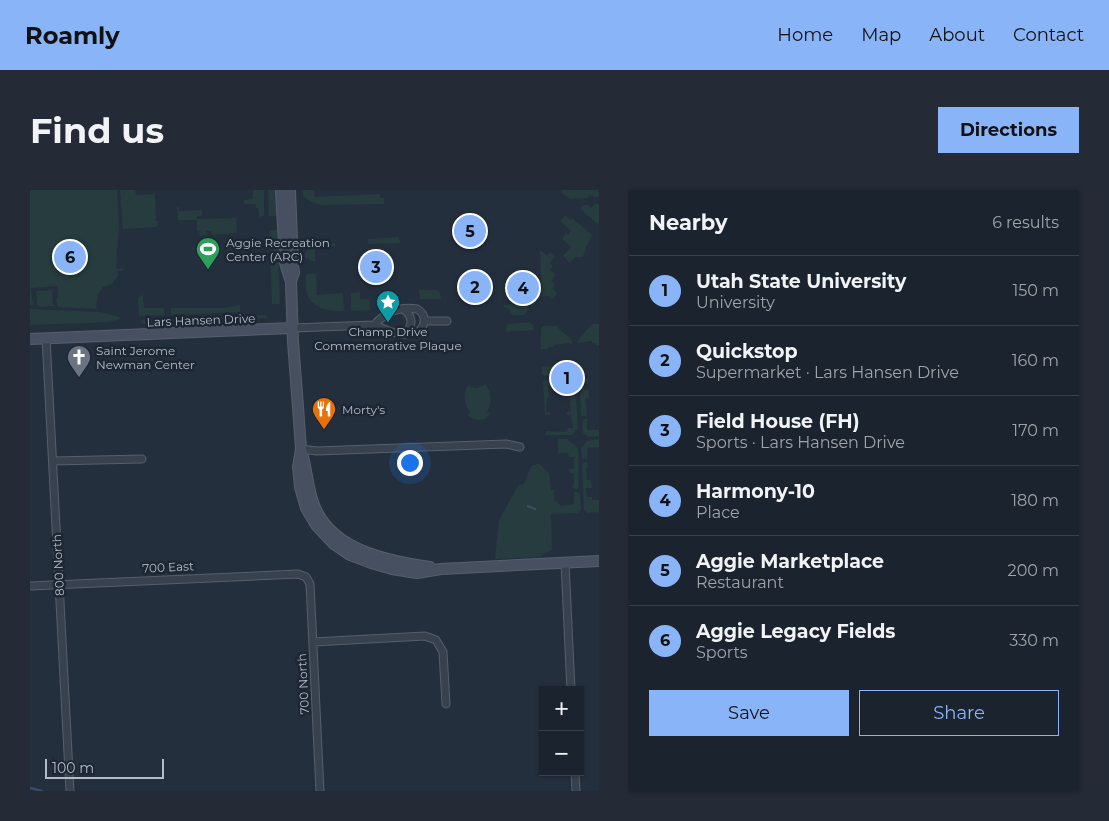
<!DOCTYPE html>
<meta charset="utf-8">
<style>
:root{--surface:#1b232e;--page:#242b36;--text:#f1f3f6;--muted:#a0a4aa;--line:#39404a;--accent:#8ab4f8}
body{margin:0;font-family:Montserrat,sans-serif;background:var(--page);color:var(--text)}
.controls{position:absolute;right:15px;bottom:15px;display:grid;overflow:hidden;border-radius:0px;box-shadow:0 1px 4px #0004}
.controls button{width:45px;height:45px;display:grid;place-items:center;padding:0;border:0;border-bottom:1px solid var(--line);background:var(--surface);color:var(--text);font:25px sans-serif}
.scale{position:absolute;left:15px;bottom:12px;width:119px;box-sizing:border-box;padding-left:5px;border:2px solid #b4bcc9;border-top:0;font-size:14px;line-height:18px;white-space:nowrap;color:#b4bcc9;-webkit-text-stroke:4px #1d2633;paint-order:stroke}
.you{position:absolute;left:379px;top:272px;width:18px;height:18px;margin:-12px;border:4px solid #fff;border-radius:50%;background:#1a73e8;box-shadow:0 0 0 8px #1a73e833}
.badge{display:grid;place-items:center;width:32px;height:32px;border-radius:50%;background:var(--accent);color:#111;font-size:16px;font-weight:700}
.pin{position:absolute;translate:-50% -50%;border:2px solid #fff;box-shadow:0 1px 5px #0006}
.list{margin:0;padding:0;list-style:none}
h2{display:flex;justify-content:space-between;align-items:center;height:65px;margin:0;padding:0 20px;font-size:21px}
h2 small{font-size:16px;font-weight:400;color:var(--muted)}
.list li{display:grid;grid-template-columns:32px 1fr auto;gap:15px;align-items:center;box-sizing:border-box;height:70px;padding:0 20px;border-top:1px solid var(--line)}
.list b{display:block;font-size:19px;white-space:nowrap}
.list p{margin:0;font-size:16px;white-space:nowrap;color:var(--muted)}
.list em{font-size:16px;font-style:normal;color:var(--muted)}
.actions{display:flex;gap:10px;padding:15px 20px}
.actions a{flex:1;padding:11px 0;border:1px solid var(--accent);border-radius:0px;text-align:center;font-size:18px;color:var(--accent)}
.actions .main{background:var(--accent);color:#111}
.map{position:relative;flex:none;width:569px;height:601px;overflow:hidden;border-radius:0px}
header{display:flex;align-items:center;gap:30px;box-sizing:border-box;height:70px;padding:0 25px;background:var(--accent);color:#111}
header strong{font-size:24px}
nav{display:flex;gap:28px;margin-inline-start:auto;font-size:18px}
.intro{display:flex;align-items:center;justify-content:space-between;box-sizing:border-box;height:120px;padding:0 30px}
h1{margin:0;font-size:35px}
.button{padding:12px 22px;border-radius:0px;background:var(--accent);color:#111;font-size:18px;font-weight:700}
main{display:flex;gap:30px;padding:0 30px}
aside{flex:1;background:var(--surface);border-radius:0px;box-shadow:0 1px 4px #0004}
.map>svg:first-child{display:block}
.green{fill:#263c3f}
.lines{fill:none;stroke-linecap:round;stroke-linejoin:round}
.stream{stroke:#394c67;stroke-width:2.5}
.street-casing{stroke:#565f6c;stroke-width:9}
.secondary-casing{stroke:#565f6c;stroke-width:12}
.street{stroke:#38414e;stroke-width:7}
.secondary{stroke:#465061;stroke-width:10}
.labels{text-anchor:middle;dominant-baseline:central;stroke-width:5;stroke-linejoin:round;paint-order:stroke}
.poi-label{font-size:12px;fill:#b4bcc9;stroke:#1d2633;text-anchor:start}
.street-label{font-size:12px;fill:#b4bcc9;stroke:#1d2633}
</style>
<header>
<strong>Roamly</strong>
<nav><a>Home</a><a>Map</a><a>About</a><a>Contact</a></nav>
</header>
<div class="intro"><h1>Find us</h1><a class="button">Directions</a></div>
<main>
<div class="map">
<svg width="569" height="601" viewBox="0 0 569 601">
<rect width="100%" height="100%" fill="#242f3e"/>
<path class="green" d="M 0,0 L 87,0 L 89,37 L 86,75 L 87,79 L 93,78 L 93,81 L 87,81 L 88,84 L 89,84 L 82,94 L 73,97 L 70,101 L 67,107 L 66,119 L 28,117 L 26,109 L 28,108 L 27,96 L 1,98 L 2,110 L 3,110 L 4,114 L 0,116 Z
M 90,0 L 105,0 L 106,5 L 125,4 L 126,31 L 129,31 L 126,37 L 93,39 Z
M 223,0 L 234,0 L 234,26 L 229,27 L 228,18 L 226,18 L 225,14 L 214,14 L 214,10 L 223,9 Z
M 238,0 L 246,0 L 247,26 L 239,26 Z
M 273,0 L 284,0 L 285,7 L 350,4 L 350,8 L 354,8 L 354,14 L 291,15 L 281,12 L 273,6 Z
M 533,0 L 568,0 L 569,7 L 564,7 L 560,4 L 557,8 L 540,9 L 531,2 Z
M 565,14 L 569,14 L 569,35 L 550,19 L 554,15 L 558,15 L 561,18 Z
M 147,17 L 149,17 L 149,21 L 172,20 L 172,26 L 167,26 L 167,29 L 206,28 L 207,43 L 182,45 L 181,41 L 176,41 L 178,45 L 170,46 L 169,41 L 167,41 L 167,30 L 148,30 Z
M 535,25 L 541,30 L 542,28 L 562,45 L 556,57 L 553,67 L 545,67 L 540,73 L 533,66 L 541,57 L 532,49 L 536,43 L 538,45 L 541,41 L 530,31 Z
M 247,40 L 250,114 L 242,114 L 239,40 Z
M 369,47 L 370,53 L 338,54 L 338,49 Z
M 305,53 L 305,56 L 285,57 L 285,71 L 280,71 L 280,69 L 275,68 L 275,63 L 283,54 Z
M 510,60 L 517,65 L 520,62 L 525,67 L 520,73 L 523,76 L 520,80 L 526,85 L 521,91 L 525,94 L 522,98 L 527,103 L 523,109 L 520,106 L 512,106 L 501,118 L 493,98 L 496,98 L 497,105 L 512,104 Z
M 278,84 L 286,84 L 287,105 L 313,103 L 314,121 C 301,122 280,118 277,103 C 275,98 276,91 276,86 Z
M 487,99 L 490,99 L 499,119 L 494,125 L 483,125 L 480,122 L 480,119 L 474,117 L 474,115 L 488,114 L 492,112 L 493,106 L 487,102 Z
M 22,100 L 23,116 L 10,117 L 7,115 L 6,101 Z
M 112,100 L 114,118 L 134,118 L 135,125 L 109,126 L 108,108 L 112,105 Z
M 389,100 L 407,100 L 410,102 L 411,109 L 390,109 Z
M 330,102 L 330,109 L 339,109 L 340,120 L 321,121 L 321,103 Z
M 210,115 L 210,122 L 141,125 L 141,118 L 194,118 Z
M 0,119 L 71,122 L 92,128 L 79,132 L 0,135 Z
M 237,125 L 237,128 L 112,134 L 110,130 Z
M 499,132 L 503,135 L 503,140 L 476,142 L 477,134 Z
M 562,134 L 569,134 L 569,155 L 566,155 L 566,153 L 563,153 L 562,151 L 547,153 L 548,150 Z
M 513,136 L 526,136 L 542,150 L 542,154 L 539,153 L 524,155 L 524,157 L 518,157 L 518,159 L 511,159 L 511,139 Z
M 524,176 L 533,178 L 535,185 L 515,186 L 512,184 L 512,177 Z
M 558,188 L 559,192 L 553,193 L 554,200 L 559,200 L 559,208 L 555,209 L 557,224 L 556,226 L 552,226 L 551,224 L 549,190 Z
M 543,189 L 545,191 L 544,201 L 540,201 L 539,190 L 525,191 L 518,196 L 519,207 L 517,207 L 517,211 L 516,211 L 516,222 L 520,222 L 520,225 L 515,225 L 513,192 L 515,190 Z
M 455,194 C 462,203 462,212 457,222 L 460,224 L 455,229 L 448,230 L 441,228 L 438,225 L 440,222 C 434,214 433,204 438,195 C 443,200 451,198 455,194 Z
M 540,204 L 544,204 L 546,206 L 548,238 L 542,245 L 516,245 L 516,241 L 537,242 L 538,238 L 543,238 L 541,225 L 537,225 L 537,222 L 541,221 L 540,210 L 539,209 Z
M 553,229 L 557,229 L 557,240 L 569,240 L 569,246 L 558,247 L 552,242 Z
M 528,249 L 537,249 L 548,258 L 549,297 L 548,299 L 543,298 L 543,295 L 544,294 L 544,283 L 540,283 L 539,279 L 544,278 L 544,267 L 539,267 L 538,263 L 528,263 Z
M 569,249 L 569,257 L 557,258 L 557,269 L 552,268 L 551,258 L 557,251 Z
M 554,272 L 557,272 L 558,277 L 556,278 L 557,290 L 561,290 L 562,298 L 556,298 L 557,307 L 562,307 L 562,310 L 569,310 L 569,322 L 557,323 L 554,320 L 552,274 Z
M 508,273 L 519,283 L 521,300 L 524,300 L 524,311 L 526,311 L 531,316 L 544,314 L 544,302 L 548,302 L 550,304 L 551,320 L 548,323 L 521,324 L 522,360 L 516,363 L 511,367 L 465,369 L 469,330 L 489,294 L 493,295 L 502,275 L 505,275 Z"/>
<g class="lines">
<path class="stream" d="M 498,316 L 505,319
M 0,598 L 12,601"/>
<g class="street-casing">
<path id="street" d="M 373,119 C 383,126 384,136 374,143
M 394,131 L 417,131
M 262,138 L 344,135 L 361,142 L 374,144 L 388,142 C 396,135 397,125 387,119 C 369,116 356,122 344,135
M 16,148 L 40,601
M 271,259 L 287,261 L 476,254 L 490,257
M 23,271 L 112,269
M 535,373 L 541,500
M 0,396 L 268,384 L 276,387 L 280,394 L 290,601
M 283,452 L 395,446 L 406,450 L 413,462 L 416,514
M 545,582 L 546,601"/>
</g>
<g class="secondary-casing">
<path id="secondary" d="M 251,0 L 255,73 L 261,92 L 263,152 L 268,217 L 271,259 L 268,277 L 270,297 L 276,318 L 286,335 L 304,354 L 320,365 L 341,373 L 362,379 L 387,383 L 411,379 L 569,371
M 260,0 L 263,75 L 264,83 L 261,91
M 0,149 L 262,138
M 271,259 C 277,278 277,297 284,315 C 301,360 357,371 400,377"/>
</g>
<use href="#street" class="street"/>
<use href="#secondary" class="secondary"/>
</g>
<defs>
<g id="stadium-pin" transform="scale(1.25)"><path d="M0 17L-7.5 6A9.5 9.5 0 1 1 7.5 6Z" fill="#2e9e5b" stroke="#1d2633"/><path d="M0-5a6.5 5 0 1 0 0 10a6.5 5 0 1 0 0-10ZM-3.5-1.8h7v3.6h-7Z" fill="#fff"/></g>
<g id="sight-pin" transform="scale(1.25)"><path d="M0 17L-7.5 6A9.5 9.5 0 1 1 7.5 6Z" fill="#0f9aa8" stroke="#1d2633"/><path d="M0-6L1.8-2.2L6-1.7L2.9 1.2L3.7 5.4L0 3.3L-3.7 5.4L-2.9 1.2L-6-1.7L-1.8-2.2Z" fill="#fff"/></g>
<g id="church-pin" transform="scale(1.25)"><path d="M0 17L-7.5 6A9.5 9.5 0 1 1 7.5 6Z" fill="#6b7280" stroke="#1d2633"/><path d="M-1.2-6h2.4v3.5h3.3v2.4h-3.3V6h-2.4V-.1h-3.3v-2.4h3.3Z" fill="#fff"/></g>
<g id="restaurant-pin" transform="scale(1.25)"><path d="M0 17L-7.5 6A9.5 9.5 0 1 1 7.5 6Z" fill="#e8710a" stroke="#1d2633"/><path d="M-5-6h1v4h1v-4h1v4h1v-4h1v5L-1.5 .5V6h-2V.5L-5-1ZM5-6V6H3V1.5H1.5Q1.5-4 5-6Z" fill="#fff"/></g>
</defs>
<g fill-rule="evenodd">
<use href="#stadium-pin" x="178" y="59"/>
<use href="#sight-pin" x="358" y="112"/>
<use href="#church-pin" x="49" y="167"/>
<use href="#restaurant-pin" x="294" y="219"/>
</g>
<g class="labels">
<g class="poi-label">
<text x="196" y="52">Aggie Recreation<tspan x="196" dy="14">Center (ARC)</tspan></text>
<text x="358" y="141" text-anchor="middle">Champ Drive<tspan x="358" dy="14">Commemorative Plaque</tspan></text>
<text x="66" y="160">Saint Jerome<tspan x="66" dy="14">Newman Center</tspan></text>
<text x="312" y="219">Morty's</text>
</g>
<g class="street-label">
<text transform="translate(171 130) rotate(-2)">Lars Hansen Drive</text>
<text transform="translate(28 375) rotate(-93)">800 North</text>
<text transform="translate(138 377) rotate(-3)">700 East</text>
<text transform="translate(273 494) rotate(-93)">700 North</text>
</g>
</g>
</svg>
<div class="controls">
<button>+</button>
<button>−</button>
</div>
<div class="scale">100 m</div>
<div class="you"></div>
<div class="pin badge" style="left:537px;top:188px">1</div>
<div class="pin badge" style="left:445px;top:97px">2</div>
<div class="pin badge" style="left:346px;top:77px">3</div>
<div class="pin badge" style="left:493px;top:98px">4</div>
<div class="pin badge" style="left:440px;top:41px">5</div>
<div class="pin badge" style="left:40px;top:67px">6</div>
</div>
<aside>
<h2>Nearby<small>6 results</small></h2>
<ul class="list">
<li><span class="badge">1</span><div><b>Utah State University</b><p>University</p></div><em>150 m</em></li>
<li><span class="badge">2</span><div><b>Quickstop</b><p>Supermarket · Lars Hansen Drive</p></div><em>160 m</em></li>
<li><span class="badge">3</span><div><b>Field House (FH)</b><p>Sports · Lars Hansen Drive</p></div><em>170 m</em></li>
<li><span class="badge">4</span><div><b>Harmony-10</b><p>Place</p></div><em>180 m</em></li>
<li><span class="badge">5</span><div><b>Aggie Marketplace</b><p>Restaurant</p></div><em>200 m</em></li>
<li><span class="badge">6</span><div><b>Aggie Legacy Fields</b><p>Sports</p></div><em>330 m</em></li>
</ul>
<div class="actions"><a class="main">Save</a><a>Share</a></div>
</aside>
</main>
